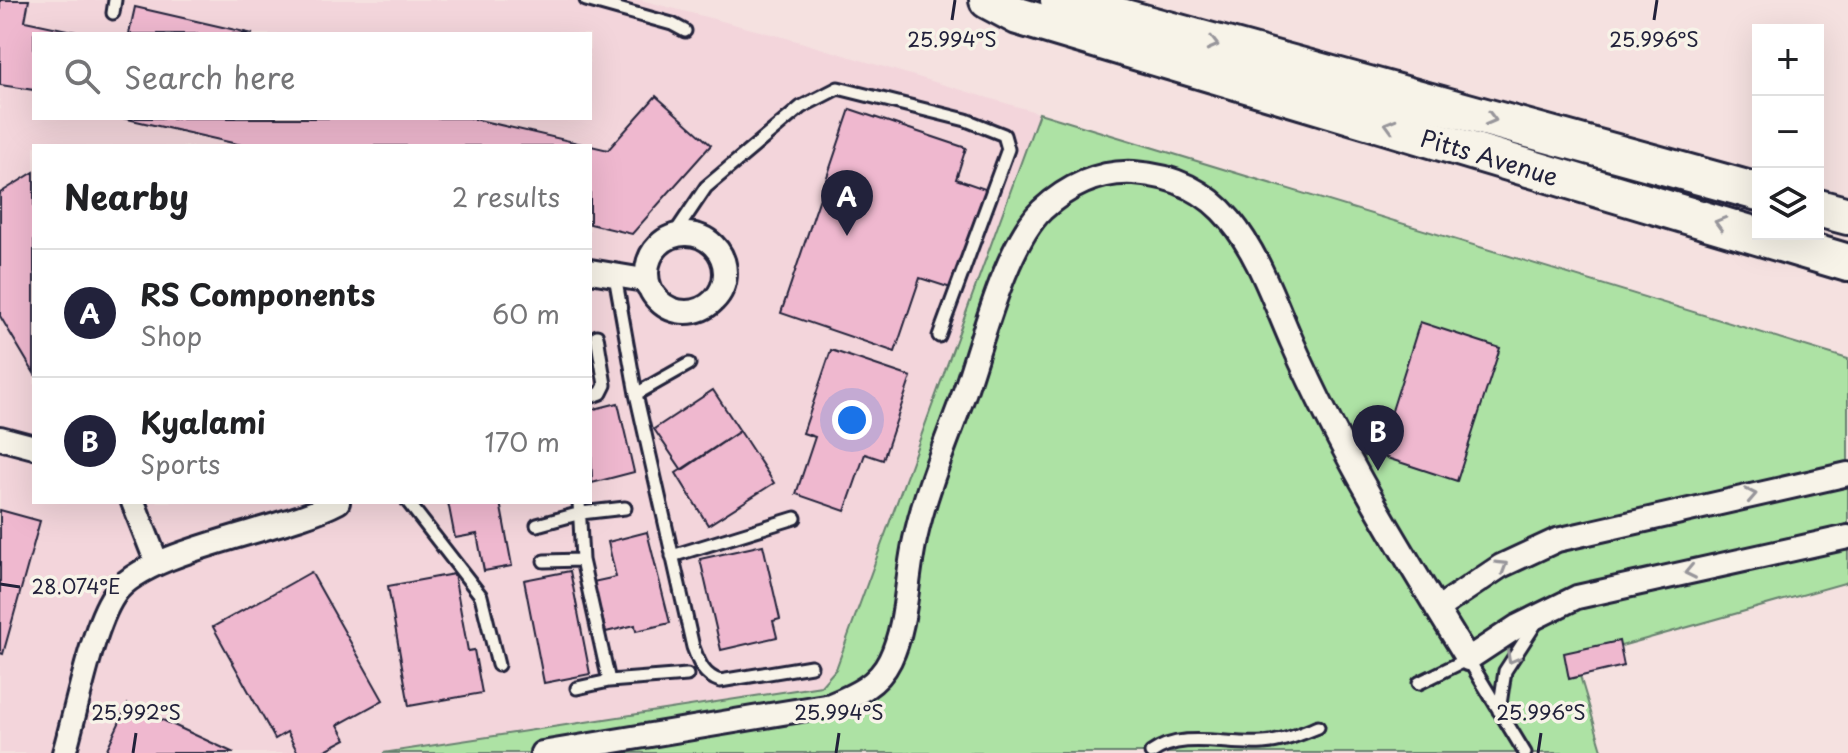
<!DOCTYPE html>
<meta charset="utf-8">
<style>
:root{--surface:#fff;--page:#f2f2f2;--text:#202124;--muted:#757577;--line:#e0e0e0;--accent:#22223b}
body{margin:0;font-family:"Playpen Sans",sans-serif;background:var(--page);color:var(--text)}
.controls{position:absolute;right:24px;top:24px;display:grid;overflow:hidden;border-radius:0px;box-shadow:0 8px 32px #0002}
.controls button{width:72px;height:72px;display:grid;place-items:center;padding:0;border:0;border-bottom:2px solid var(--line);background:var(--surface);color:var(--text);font:40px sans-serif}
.you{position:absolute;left:852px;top:420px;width:28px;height:28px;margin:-20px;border:6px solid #fff;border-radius:50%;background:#1a73e8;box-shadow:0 0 0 12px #1a73e833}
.badge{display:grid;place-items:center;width:52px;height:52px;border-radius:50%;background:var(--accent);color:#fff;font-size:26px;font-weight:700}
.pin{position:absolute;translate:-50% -66px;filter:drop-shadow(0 2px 4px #0008)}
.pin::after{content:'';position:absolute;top:42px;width:28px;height:24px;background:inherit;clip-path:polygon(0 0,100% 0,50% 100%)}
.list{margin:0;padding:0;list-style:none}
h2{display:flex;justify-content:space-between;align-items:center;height:104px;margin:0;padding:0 32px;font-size:34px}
h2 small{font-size:26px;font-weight:400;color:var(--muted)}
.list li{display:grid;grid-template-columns:52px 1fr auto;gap:24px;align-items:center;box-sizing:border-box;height:128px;padding:0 32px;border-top:2px solid var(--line)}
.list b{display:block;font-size:30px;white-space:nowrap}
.list p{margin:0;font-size:26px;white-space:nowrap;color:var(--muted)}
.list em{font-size:26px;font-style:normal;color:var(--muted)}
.icon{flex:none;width:44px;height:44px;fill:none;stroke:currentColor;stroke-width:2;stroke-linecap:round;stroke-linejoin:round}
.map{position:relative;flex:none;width:1848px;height:753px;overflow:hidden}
.search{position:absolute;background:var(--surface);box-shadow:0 8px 32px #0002;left:32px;top:32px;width:560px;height:88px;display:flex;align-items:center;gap:20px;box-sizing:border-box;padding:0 28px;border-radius:0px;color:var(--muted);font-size:30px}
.panel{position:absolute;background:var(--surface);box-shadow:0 8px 32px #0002;left:32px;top:144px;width:560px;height:360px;border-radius:0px}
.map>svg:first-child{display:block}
.built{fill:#f3d5db;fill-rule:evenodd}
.green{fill:#ade2a4;stroke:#688270;stroke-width:2}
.building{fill:#efb8cf;stroke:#22223b;stroke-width:2}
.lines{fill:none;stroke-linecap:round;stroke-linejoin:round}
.lane-casing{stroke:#22223b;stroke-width:17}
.street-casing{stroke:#22223b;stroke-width:28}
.primary-casing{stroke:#22223b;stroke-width:42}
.lane{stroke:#f7f3e8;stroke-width:11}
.street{stroke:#f7f3e8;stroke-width:22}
.primary{stroke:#f7f3e8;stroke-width:36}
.oneway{stroke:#97959a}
.ticks{fill:none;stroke:#22223b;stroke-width:3}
.labels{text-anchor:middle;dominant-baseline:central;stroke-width:7;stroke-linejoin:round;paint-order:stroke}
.street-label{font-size:24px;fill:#22223b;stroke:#f7f3e8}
.ticks-label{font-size:20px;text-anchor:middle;fill:#22223b;stroke:#f7f3e8;stroke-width:7;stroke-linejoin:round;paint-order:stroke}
</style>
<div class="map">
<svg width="1848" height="753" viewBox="0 0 1848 753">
<rect width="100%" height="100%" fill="#f5e1e0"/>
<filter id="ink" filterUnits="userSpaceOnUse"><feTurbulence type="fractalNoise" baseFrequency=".0125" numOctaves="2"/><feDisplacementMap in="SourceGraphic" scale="16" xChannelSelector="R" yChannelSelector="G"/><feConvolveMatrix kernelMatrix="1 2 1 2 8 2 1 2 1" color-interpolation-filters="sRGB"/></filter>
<g filter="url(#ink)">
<path class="built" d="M 0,0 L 641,0 L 790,39 L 1039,113 L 836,669 L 821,686 L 383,753 L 0,753 ZM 34,34 L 590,34 L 590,118 L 34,118 ZM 34,146 L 590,146 L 590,502 L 34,502 Z"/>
<path class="green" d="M 1039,113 L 1848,359 L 1848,582 L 1575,659 L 1603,753 L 383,753 L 821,686 L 836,669 Z"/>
<path class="building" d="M 0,0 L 29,0 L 25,21 L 86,34 L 34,34 L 34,90 L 0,85 Z
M 135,7 L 253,34 L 129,34 Z
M 656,96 L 711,145 L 632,234 L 590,224 L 590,146 L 246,146 L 123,118 L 470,118 L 608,150 Z
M 850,109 L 966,148 L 956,179 L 988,190 L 954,289 L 920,278 L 895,352 L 781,313 Z
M 34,172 L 34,373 L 0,316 L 0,193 Z
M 1420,322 L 1500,348 L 1457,481 L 1378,455 Z
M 831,350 L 911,377 L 883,460 L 865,454 L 845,511 L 796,494 L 815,437 L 803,433 Z
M 713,390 L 740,431 L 682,470 L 654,429 Z
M 618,403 L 634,472 L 592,483 L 590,410 Z
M 740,431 L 774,483 L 708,525 L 676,473 Z
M 448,502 L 500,502 L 512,566 L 484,571 L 477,534 L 455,538 Z
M 0,510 L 40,521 L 3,654 L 0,653 Z
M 647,532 L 670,623 L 636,631 L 635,625 L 606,632 L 593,582 L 616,577 L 608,542 Z
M 763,545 L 780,619 L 773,621 L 777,637 L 721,650 L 700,559 Z
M 570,571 L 590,674 L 544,683 L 524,580 Z
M 311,572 L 383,700 L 338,725 L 346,739 L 320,753 L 298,753 L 287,732 L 275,739 L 213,627 Z
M 454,574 L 468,651 L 474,650 L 482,693 L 409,706 L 388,586 Z
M 1619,641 L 1624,666 L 1569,679 L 1564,653 Z
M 128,704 L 234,753 L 105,753 Z"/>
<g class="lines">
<g class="lane-casing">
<path id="lane" d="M 586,0 L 672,24 L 685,31
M 113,13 L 115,0
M 673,236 L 706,187 L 801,107 L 838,88 L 966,120 L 1004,135 L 1008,149 L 939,336
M 615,276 L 636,394 L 693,647 C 699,663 703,675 720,681 L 811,666
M 636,394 L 689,364
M 590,397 L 601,393 L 605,385 L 597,336
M 408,502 L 481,596 L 498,665
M 579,502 L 582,560 L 609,681 L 687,675
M 537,525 L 581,513 L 625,508
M 672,556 L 795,518
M 544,561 L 582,560
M 1419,683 L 1468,659 L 1525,753
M 577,688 L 609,681
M 1499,711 L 1505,671 L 1536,623
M 1151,753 C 1183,730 1226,746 1263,743 C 1282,742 1300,734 1318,727"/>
</g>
<g class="street-casing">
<path id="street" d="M647 273a39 39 0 1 1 78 0a39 39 0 1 1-78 0Z
M 590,271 L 644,280 L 649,287
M 0,438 L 34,447
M 133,502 L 157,563
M 1437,609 L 1501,566 L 1557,540 L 1848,474
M 64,753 C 76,712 92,627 114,595 C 144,549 284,531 338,502
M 542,753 L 831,705 C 855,695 878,685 890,660 C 908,623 906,575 916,535 C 927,486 948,438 965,391 C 982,342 1006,245 1042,210 C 1067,187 1099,171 1134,173 C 1235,179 1258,264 1292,342 C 1342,456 1403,554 1468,659 L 1518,626 L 1577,597 L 1848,537"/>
</g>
<g class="primary-casing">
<g id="primary">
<path id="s1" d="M 988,0 L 1018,16 L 1848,263"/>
<path d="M 1059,0 L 1758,192"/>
<path d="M 1818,208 L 1848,216"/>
</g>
</g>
<use href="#lane" class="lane"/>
<use href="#street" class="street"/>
<use href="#primary" class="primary"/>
</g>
<defs><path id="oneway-chevron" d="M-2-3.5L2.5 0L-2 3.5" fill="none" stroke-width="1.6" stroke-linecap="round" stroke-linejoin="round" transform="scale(2)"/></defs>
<g class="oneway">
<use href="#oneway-chevron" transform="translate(1213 44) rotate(15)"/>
<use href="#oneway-chevron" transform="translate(1491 119) rotate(15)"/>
<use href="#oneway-chevron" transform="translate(1390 125) rotate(-164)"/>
<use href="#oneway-chevron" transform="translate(1720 223) rotate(-164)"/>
<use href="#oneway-chevron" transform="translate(1751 495) rotate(-11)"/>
<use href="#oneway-chevron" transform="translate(1502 566) rotate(-31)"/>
<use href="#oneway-chevron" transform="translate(1690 572) rotate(168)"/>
<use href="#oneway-chevron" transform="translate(1512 658) rotate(119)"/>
</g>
</g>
<path class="ticks" d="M 952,20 L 955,0M 1654,20 L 1657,0M 0,584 L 20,587M 133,753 L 136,733M 836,753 L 839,733M 1538,753 L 1541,733"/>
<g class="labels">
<g class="street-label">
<text stroke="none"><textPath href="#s1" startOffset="526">Pitts Avenue</textPath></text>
</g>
</g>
<g class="ticks-label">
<text x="952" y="47">25.994°S</text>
<text x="1654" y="47">25.996°S</text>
<text x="76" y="594">28.074°E</text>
<text x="136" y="720">25.992°S</text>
<text x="839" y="720">25.994°S</text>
<text x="1541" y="720">25.996°S</text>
</g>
</svg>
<div class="controls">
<button>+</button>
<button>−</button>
<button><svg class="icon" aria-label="layers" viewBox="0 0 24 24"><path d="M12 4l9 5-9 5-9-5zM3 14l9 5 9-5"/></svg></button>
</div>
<div class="you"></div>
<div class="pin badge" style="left:847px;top:236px">A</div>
<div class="pin badge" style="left:1378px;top:471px">B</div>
<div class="search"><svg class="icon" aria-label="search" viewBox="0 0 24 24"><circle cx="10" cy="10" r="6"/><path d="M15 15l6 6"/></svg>Search here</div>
<section class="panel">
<h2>Nearby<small>2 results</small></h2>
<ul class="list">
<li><span class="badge">A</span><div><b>RS Components</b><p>Shop</p></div><em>60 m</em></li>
<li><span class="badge">B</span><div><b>Kyalami</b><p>Sports</p></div><em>170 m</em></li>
</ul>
</section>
</div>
